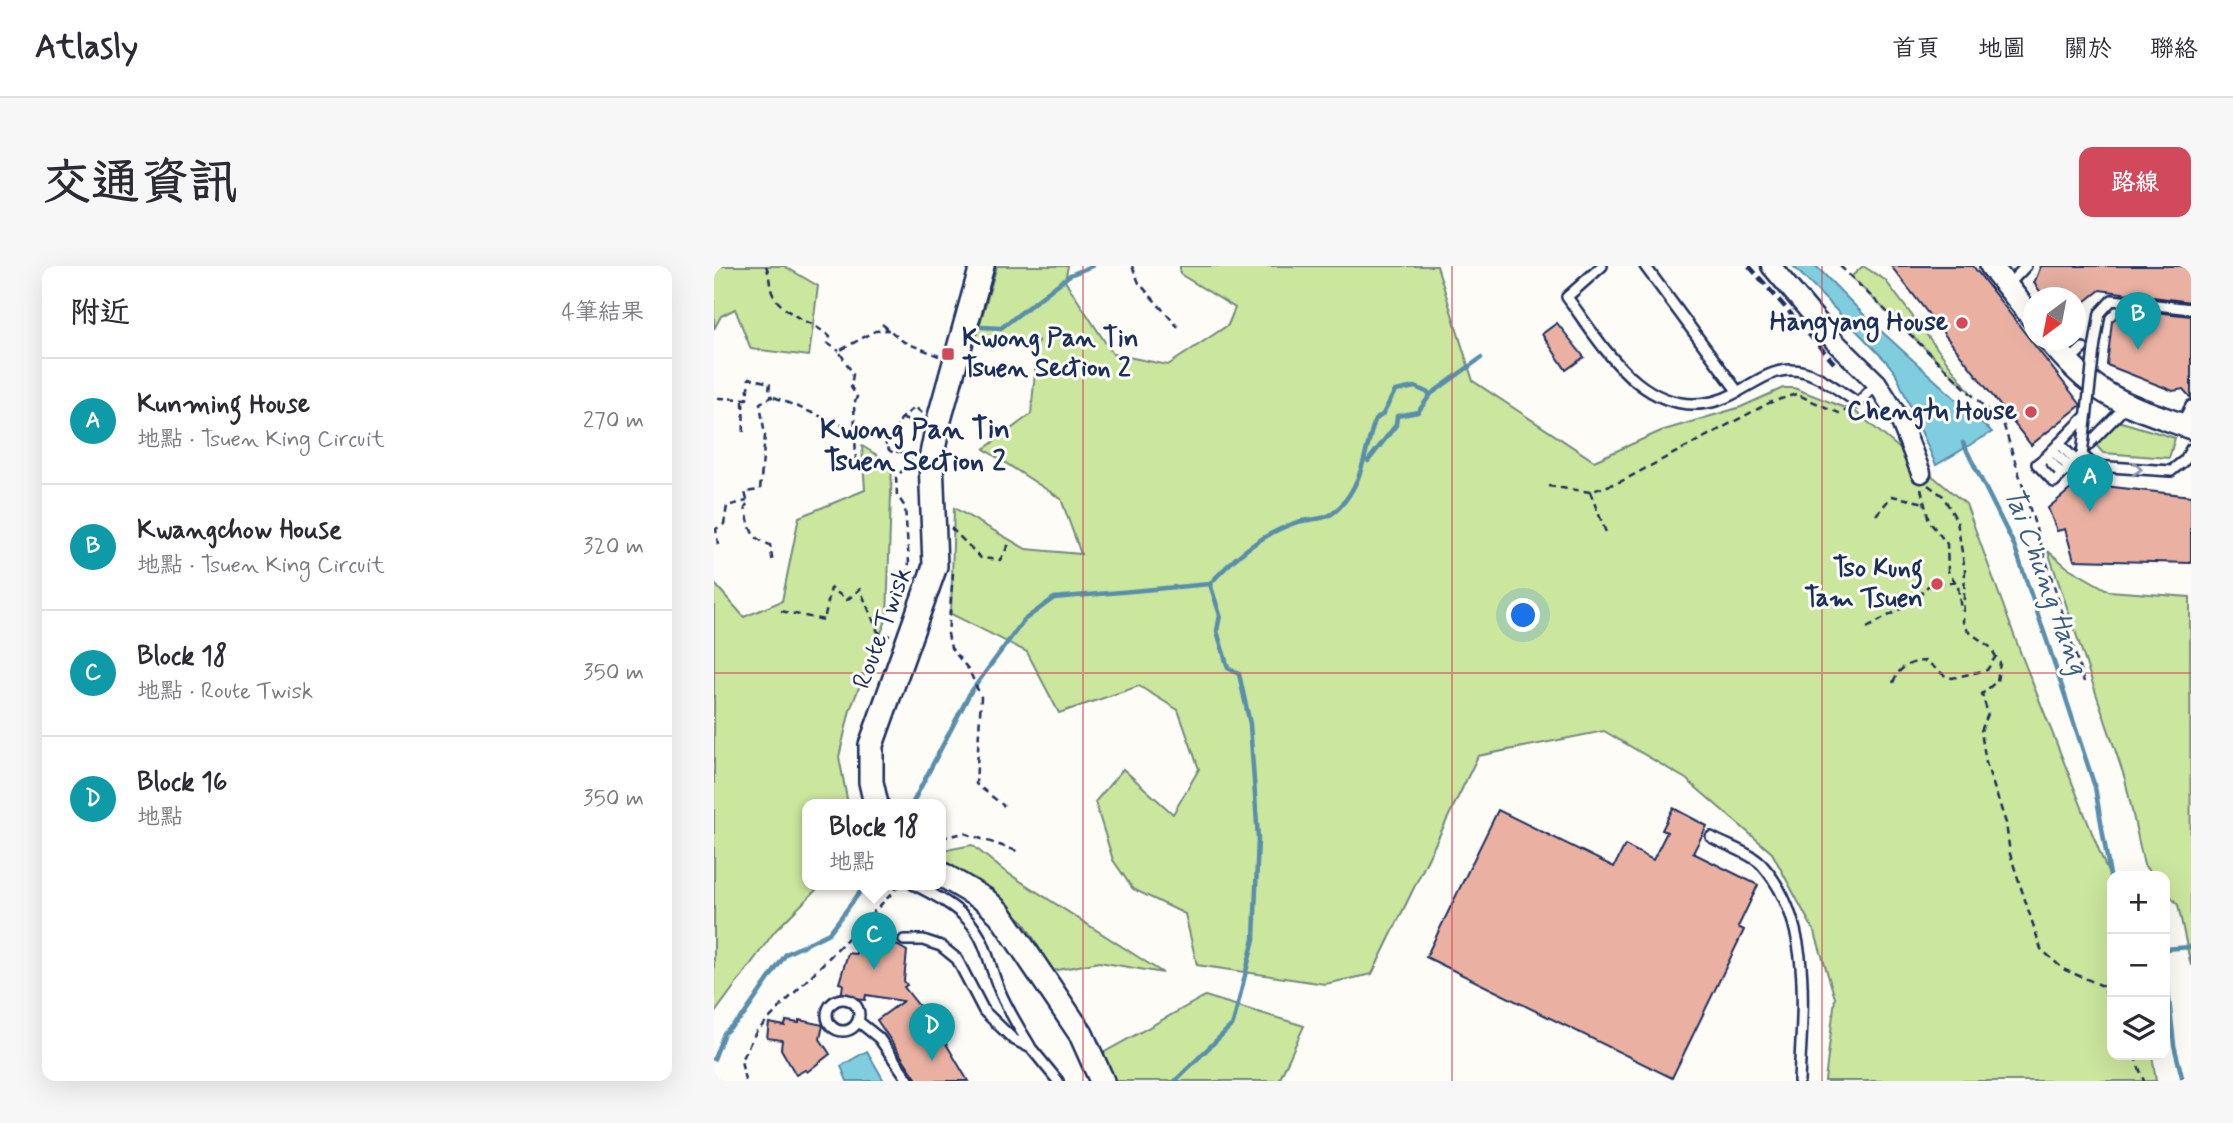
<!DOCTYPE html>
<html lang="zh-TW">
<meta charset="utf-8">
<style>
:root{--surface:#fff;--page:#f7f7f7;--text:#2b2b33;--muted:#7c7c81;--line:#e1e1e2;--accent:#d1495b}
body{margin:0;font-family:Mynerve,"LXGW WenKai TC",sans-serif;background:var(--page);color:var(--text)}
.controls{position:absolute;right:21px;bottom:21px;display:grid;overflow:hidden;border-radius:14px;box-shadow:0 7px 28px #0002}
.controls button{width:63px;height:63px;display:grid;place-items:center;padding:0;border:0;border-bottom:2px solid var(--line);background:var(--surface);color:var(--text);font:35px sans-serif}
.compass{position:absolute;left:1309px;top:21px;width:63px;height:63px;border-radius:50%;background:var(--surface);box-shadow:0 7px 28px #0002;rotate:212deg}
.you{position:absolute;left:810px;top:350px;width:24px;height:24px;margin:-18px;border:5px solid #fff;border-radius:50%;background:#1a73e8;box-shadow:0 0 0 10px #1a73e833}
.badge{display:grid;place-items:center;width:46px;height:46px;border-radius:50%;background:var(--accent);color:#fff;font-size:23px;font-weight:700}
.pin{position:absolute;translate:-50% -58px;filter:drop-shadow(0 2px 4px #0008)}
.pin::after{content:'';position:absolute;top:37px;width:24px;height:21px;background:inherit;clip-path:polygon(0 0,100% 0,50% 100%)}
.popup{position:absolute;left:88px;top:533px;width:144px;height:91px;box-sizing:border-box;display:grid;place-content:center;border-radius:14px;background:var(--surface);filter:drop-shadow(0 2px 5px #0005);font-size:23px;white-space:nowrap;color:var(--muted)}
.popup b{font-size:26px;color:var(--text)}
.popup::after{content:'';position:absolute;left:50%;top:100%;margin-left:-14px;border:14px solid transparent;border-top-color:var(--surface)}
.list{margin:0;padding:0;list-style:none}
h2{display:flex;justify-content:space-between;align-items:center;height:91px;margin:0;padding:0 28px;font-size:30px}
h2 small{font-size:23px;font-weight:400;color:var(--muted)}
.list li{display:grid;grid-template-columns:46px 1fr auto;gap:21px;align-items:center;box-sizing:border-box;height:126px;padding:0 28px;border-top:2px solid var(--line)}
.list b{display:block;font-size:26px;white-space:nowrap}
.list p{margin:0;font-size:23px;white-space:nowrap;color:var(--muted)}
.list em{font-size:23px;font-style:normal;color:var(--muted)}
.icon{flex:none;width:38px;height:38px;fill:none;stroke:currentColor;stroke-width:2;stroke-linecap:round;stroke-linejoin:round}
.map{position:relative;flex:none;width:1477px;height:815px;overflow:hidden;border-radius:14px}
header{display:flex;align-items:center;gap:42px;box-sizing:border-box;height:98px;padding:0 35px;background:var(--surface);border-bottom:2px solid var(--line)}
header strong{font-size:33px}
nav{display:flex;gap:38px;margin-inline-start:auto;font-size:24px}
.intro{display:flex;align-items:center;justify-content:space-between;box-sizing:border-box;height:168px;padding:0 42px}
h1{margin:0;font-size:49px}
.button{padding:18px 32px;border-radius:14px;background:var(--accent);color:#fff;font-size:24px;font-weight:700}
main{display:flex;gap:42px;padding:0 42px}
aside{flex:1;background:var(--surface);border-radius:14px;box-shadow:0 7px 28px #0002}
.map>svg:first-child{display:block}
.green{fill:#cbe69d;stroke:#738a7e;stroke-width:2}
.water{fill:#80cddf;stroke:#588eab;stroke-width:2}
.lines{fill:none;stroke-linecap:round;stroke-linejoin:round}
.stream{stroke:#588eab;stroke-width:4.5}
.building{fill:#eab1a3;stroke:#1b2f5e;stroke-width:2}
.service-casing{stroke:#1b2f5e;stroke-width:14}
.minor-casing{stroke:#1b2f5e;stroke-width:23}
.tertiary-casing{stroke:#1b2f5e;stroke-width:26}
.secondary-casing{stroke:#1b2f5e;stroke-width:28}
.path{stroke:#1b2f5e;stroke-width:2.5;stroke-dasharray:7 5;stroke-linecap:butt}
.service{stroke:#fdfcf7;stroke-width:9}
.minor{stroke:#fdfcf7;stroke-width:18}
.tertiary{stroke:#fdfcf7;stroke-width:21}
.secondary{stroke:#fdfcf7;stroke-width:23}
.rail{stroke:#1b2f5e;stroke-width:4.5;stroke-dasharray:10 5;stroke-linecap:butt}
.service-bridge-casing{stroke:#1b2f5e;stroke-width:14;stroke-linecap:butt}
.path-bridge{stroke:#1b2f5e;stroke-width:2.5;stroke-dasharray:7 5;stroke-linecap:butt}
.service-bridge{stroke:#fdfcf7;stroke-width:9}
.oneway{stroke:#8c96aa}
.grid{fill:none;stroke:#d1495b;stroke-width:2;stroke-opacity:0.55}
.poi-dot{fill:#d1495b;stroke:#fdfcf7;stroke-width:2.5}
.labels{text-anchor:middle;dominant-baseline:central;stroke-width:6;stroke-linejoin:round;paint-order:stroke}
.poi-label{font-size:26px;font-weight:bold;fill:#1b2f5e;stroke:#fdfcf7;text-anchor:end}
.street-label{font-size:26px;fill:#1b2f5e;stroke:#fdfcf7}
.neighbourhood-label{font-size:28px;font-weight:bold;fill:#1b2f5e;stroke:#fdfcf7}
.water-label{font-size:28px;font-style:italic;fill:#395e85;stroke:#fdfcf7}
</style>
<header>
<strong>Atlasly</strong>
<nav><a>首頁</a><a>地圖</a><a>關於</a><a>聯絡</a></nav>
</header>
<div class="intro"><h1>交通資訊</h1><a class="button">路線</a></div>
<main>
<aside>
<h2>附近<small>4筆結果</small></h2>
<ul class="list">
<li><span class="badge" style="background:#0f9aa8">A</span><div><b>Kunming House</b><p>地點 · Tsuen King Circuit</p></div><em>270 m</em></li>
<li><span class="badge" style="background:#0f9aa8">B</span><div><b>Kwangchow House</b><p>地點 · Tsuen King Circuit</p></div><em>320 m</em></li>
<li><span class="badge" style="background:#0f9aa8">C</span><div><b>Block 18</b><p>地點 · Route Twisk</p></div><em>350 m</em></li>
<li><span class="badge" style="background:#0f9aa8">D</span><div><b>Block 16</b><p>地點</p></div><em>350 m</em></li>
</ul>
</aside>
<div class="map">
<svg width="1477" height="815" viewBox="0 0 1477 815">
<rect width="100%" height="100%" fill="#fdfcf7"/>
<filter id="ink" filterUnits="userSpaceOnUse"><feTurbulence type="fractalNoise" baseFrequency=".0143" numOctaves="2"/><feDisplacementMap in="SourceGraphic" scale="14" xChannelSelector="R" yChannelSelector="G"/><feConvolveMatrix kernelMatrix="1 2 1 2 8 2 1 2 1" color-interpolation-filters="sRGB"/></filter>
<g filter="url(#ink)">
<path class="green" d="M 0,0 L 70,0 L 104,20 L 95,90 L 37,83 L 21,43 L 7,50 L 0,63 Z
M 283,0 L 354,0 L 351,15 L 399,88 L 454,99 L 514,59 L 521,42 L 466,8 L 466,0 L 723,0 L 759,115 L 880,195 L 947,165 L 1027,141 L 1069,122 L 1080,122 L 1142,146 L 1252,238 L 1307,388 L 1398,617 L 1398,789 L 1438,789 L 1442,815 L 1111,815 L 1121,732 L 1101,667 L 1058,587 L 972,513 L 890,465 L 764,490 L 658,708 L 611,718 L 483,699 L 471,648 L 419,623 L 399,594 L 381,536 L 409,503 L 459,548 L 485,503 L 464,444 L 425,420 L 345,447 L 313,386 L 237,348 L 240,242 L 312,283 L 367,288 L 347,233 L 270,183 L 317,148 L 324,74 L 260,77 Z
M 1149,0 L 1171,14 L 1257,127 L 1137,11 Z
M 1404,155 L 1461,172 L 1455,192 L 1389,187 L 1382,179 Z
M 148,180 L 178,198 L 173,352 L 136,444 L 125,491 L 134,538 L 94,538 L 94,618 L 108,618 L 61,665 L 0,748 L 0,317 L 30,351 L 68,335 L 85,251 L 151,224 Z
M 1334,285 L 1353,301 L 1395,325 L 1476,331 L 1477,700 L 1464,639 L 1451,624 L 1451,610 L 1439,610 L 1430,599 L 1411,513 Z
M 258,579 L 289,604 L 449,707 L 385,696 L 339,705 L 309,655 L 227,593 L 227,585 Z
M 491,730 L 590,760 L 565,815 L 400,815 L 389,787 Z"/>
<path class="water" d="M 1079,0 L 1102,0 L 1155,54 L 1278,166 L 1222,199 L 1182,108 L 1172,95 Z
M 153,785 L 170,815 L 133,815 L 127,800 Z"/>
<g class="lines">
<path class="stream" d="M 268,61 L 287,62 L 356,9 L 378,0
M 1249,177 L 1300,279 L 1332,372 L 1381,521 L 1398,621
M 654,195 L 682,159 L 683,150 L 704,146 L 717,128
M 198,538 L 256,427 L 310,354 L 340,332 L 496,318 C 519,292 545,270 578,258 C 594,251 610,257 624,243 C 650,216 650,186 661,154 L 669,148 L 681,125 L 701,121 L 717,128 L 767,92
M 1451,683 L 1477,681
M 1451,697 L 1460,779 L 1469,815
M 0,793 L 10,767 L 30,749 L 72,688 L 115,667 L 152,618
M 461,815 L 519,758 L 540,673 L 544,572 L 536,458 L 525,408 L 514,402 L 503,365 L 506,349 L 496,318"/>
</g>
<path class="building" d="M 1177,0 L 1259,0 L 1367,139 L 1317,179 Z
M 1327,0 L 1477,0 L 1477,36 L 1386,24 L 1362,43 L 1362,32 L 1331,32 L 1320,17 Z
M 1413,43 L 1477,50 L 1477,132 L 1469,123 L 1459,125 L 1393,99 L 1398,55 Z
M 843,57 L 870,91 L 852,104 L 828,68 Z
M 1364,217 L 1477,230 L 1477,297 L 1360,294 L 1351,263 L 1343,265 L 1334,242 Z
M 959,542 L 993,560 L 979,587 L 1044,619 L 1024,661 L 1030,664 L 958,812 L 712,691 L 784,544 L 900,601 L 911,579 L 939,594 L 953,566 L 948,564 Z
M 165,671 L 182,674 L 181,678 L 193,685 L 190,715 L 193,719 L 190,721 L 224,764 L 254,815 L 204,815 L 163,754 L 189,735 L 152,729 L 151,734 L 127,732 L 129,718 L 125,717 L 134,687 L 142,688 L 144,672 L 165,675 Z
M 85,754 L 109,759 L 106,773 L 116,788 L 93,806 L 91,804 L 82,809 L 67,783 L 68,774 L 53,772 L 55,757 L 71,760 L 72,755 L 85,757 Z"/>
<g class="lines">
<g class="service-casing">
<path id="service" d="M 888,0 L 853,31 C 888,79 932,157 1005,134 C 1029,127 1052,103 1078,104 C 1101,104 1125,125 1144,137 L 1163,117
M 931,0 L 1024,126
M 1294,19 L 1312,0
M 1380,83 L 1386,47 L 1398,34 L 1477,43
M 1355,95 L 1369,82
M 1468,157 L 1477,140
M 1367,186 L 1412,140
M 1457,205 L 1471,194 L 1477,183
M 997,571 C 1011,579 1037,587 1048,599 C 1100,657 1088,744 1085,815
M 199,618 C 218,628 239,638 254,654 C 272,674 274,694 283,718 C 291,740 304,760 316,780
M 190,674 L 209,674 L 227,680 L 243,693 L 270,745 L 299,773 L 317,782 L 344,815
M113 749a16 16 0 1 1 32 0a16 16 0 1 1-32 0Z
M 145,756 L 165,772 L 195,815"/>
</g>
<g class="minor-casing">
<path id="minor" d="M 1057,0 L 1122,77 L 1163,117 L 1187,156 L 1207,207"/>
</g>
<g class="tertiary-casing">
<path id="tertiary" d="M 1277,0 L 1320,54
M 1335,74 C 1383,133 1409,137 1477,162"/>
</g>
<g class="secondary-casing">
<path id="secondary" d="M 162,538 L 157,516 L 157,479 L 221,300 L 217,193 L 225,154 L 268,0
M 227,608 L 271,634 L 286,648 L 367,768 L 388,815"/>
</g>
<path class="path" d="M 52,0 C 57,10 54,23 61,32 C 75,52 100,56 116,71 L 113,77 L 125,85
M 418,0 L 425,17 L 464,61
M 1126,0 L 1290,160 L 1370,416
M 168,58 L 190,76 L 225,90
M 60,131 L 173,178
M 4,132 L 33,133 L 35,112 L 56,117 L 55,126 L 58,131 L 46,137 L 51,170 L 46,224 L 31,226 L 34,238 L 31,242 C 38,265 34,270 56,279 L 59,298
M 29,135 L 30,170
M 189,153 L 206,158
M 200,190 L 184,185 L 181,188 L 175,184 L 173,178 L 187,153 L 201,141 L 209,148
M 116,195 L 142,194 L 140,138 L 143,131 L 137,121 L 139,108 L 125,85 L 161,65 L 175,64
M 1214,219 L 1229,230 L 1243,255 L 1251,305 L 1249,356 L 1254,365 L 1276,381 L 1286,397 L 1283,415 L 1268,428 L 1274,448 L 1267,465 L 1272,497 L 1292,557 L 1296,588 L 1327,683 L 1349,703 L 1389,720 L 1398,744
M 834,220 L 876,226 L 908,215 L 1055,137 L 1082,128 L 1127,148 L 1132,144
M 1207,223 L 1215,255 L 1233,278 L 1234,305 L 1244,320 L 1247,345
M 876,226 L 893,269
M 1162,249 L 1178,230 L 1211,237
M 237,262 L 267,292 L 286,294 L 295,278 L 299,279
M 4,279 L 2,263 L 10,258 L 13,240 L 33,235
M 239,307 L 234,368 L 237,382 L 255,404 L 267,431 L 262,518 L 290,540
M 187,338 L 179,335 L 191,314 L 195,297 L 191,241 L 183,229 L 182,212 L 199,192
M 67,345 L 110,354 L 117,322 L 133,334 L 146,323 L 164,366 L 176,370
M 1153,362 L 1200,335 L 1214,320 L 1242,315
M 1179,417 C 1184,402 1196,395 1212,395 L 1230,409 L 1238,412 L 1273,404 L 1282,390
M 227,572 L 250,567 L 303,585
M 1420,789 L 1430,815
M 31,815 L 27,794 L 42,766 L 187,618"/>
<use href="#service" class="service"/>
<use href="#minor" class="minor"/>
<use href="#tertiary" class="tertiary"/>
<use href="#secondary" class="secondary"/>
<path class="rail" d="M 1035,0 L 1120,97"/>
<g class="service-bridge-casing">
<path id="service-bridge" d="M 1380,83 L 1368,189 L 1380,200 L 1457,205
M 1345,177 L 1362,195
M 1338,184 L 1355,201
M 1368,189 L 1348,208 L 1332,191 L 1371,151
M 1332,191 L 1323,198 L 1340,216 L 1348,208"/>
</g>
<path class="path-bridge" d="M 1418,49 L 1420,27"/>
<use href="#service-bridge" class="service-bridge"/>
</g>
<defs><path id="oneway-chevron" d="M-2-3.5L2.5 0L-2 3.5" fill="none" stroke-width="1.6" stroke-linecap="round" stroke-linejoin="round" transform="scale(1.75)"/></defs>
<use class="oneway" href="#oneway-chevron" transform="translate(1423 203) rotate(4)"/>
</g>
<path class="grid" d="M 369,0 L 369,815M 738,0 L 738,815M 1108,0 L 1108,815M 0,407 L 1477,407"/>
<g class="poi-dot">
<circle cx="1248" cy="57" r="7"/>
<rect x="227" y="81" width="14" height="14" rx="3.5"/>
<circle cx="1317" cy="146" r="7"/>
<circle cx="1223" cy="318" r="7"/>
</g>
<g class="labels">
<g class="poi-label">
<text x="1234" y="57">Hangyang House</text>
<text x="248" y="73" text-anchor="start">Kwong Pan Tin<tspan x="248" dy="30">Tsuen Section 2</tspan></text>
<text x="1303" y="146">Chengtu House</text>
<text x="1209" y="303">Tso Kung<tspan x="1209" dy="30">Tam Tsuen</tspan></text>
</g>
<g class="street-label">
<text transform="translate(169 362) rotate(-70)">Route Twisk</text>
</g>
<g class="neighbourhood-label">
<text x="201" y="164">Kwong Pan Tin<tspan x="201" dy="32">Tsuen Section 2</tspan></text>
</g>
<g class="water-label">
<text transform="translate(1331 315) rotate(70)">Tai Chung Hang</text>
</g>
</g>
</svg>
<div class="controls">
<button>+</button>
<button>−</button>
<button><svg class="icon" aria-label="layers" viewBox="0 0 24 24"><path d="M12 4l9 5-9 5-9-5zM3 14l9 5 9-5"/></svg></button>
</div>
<svg class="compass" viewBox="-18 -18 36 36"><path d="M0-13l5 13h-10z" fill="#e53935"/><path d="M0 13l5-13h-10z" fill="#7c7c81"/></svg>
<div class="you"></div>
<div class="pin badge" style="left:1376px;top:246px;background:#0f9aa8">A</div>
<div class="pin badge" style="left:1424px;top:84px;background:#0f9aa8">B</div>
<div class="pin badge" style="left:160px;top:704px;background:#0f9aa8">C</div>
<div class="popup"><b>Block 18</b>地點</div>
<div class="pin badge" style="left:218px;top:795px;background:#0f9aa8">D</div>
</div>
</main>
